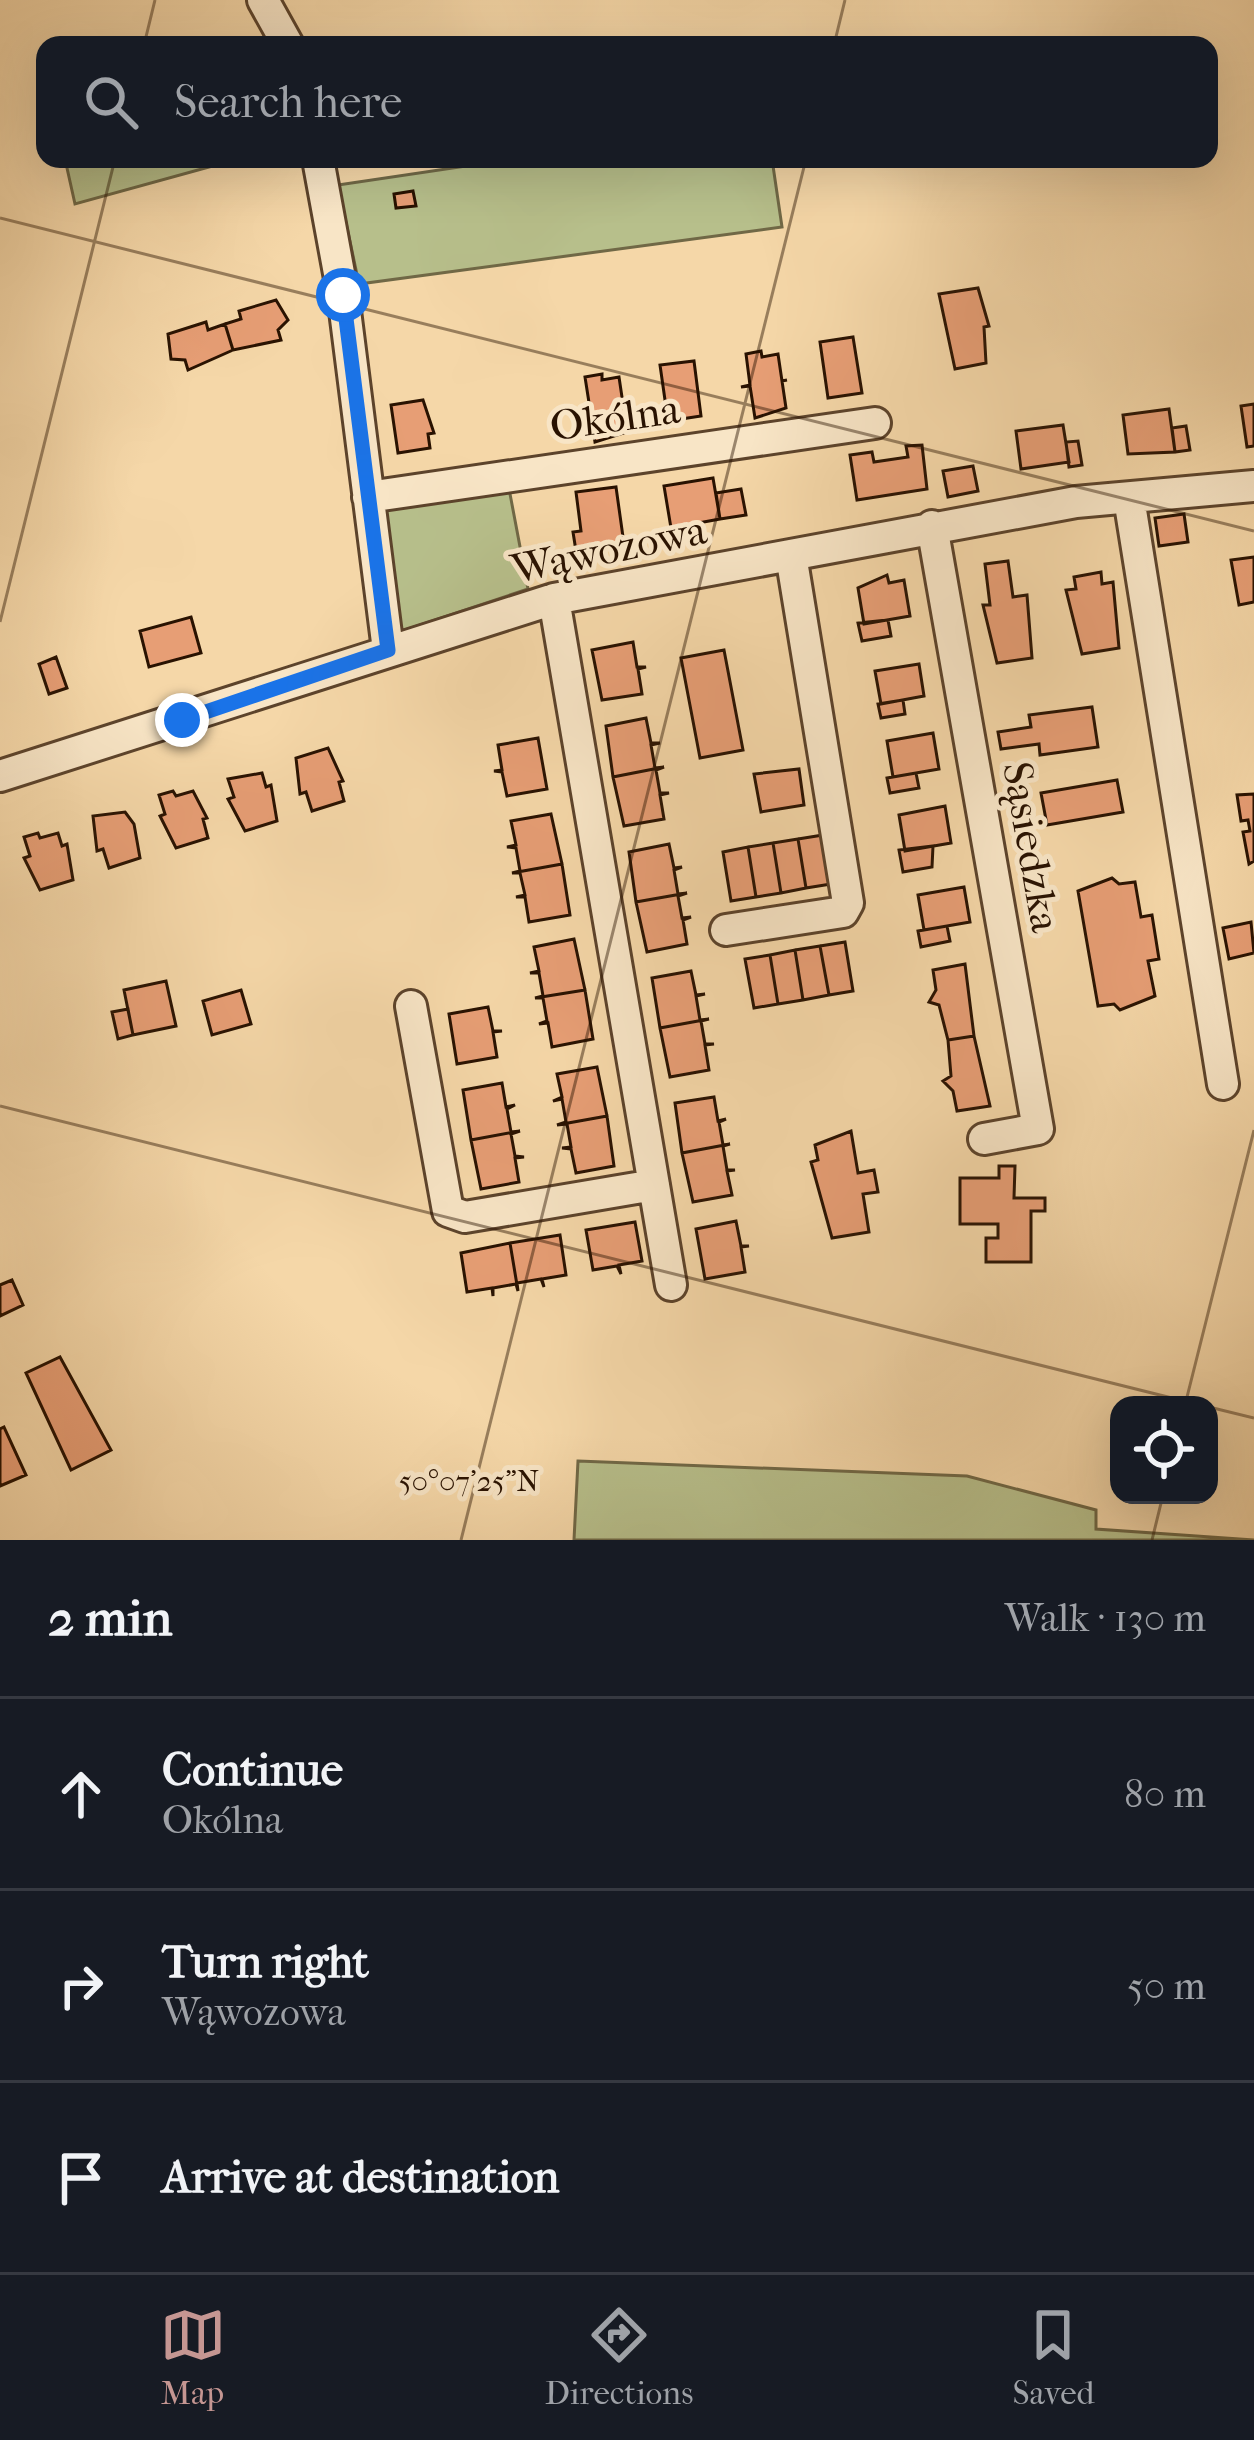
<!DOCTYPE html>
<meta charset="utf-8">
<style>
:root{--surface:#171b24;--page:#242831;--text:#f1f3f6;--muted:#9ea1a6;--line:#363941;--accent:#c59692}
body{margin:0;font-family:"IM FELL French Canon",serif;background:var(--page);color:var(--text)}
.controls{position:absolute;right:36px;bottom:36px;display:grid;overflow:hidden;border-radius:24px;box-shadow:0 12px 48px #0002}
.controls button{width:108px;height:108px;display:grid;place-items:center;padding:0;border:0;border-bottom:3px solid var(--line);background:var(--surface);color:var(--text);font:60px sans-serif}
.stop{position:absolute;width:36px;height:36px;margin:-27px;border:9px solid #1a73e8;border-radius:50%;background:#fff}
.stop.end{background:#1a73e8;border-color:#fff;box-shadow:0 3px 12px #0008}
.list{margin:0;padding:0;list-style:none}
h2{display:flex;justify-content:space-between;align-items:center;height:156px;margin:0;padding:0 48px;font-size:51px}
h2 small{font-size:39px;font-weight:400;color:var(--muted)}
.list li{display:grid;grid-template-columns:78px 1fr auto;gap:36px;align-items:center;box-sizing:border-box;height:192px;padding:0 48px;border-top:3px solid var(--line)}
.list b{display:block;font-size:45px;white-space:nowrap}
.list p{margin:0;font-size:39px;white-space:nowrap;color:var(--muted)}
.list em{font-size:39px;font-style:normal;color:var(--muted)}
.icon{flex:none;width:66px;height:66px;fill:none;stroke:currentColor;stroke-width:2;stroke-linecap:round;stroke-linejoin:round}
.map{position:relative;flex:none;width:1254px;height:1540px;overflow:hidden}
.search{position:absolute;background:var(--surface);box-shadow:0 12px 48px #0002;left:36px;right:36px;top:36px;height:132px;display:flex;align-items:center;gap:30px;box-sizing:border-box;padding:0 42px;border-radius:24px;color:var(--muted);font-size:45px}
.sheet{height:732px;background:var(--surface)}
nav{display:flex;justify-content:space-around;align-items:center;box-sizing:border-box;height:168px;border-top:3px solid var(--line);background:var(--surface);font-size:33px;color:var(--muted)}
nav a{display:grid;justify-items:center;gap:6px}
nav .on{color:var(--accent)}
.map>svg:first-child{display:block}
.green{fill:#b7bf8b;stroke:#706846;stroke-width:3}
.building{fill:#e79e75;stroke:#291201;stroke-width:3}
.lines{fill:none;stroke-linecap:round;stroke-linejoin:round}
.minor-casing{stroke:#5c432b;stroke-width:36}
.minor{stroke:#f8e5c6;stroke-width:30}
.route{stroke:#1a73e8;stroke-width:15}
.ticks{fill:none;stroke:#291201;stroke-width:3;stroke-opacity:0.45}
.labels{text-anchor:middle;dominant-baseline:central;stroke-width:10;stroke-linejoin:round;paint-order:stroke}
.street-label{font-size:42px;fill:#291201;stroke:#f8e5c6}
.ticks-label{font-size:30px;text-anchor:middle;fill:#291201;stroke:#f8e5c6;stroke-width:10;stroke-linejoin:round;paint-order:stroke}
</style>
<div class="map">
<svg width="1254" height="1540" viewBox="0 0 1254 1540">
<rect width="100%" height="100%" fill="#f5d7a8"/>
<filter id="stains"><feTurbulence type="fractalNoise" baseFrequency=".00167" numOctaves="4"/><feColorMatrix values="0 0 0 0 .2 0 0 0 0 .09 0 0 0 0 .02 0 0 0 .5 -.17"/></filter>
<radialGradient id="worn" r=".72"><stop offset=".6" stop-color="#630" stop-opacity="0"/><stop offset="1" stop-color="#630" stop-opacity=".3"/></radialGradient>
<path class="green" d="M 65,159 L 238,159 L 75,204 Z
M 513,159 L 772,159 L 782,227 L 359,284 L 338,185 Z
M 507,478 L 528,589 L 396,633 L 381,494 Z
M 578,1461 L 967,1476 L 1096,1510 L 1096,1529 L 1254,1540 L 574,1540 Z"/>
<path class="building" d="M 413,191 L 416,206 L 396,208 L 394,194 Z
M 978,288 L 989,326 L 984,327 L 986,363 L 955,369 L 939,294 Z
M 276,300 L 288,320 L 278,330 L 281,340 L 233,350 L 225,324 L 241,319 L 239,311 Z
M 206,322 L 208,330 L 225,324 L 233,350 L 188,370 L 185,360 L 171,359 L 168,334 Z
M 853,337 L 862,393 L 828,398 L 820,342 Z
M 761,351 L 762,357 L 778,354 L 782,381 L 787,380 L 782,381 L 786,408 L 755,418 L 750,386 L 741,387 L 750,385 L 746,354 Z
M 694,361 L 701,416 L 668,421 L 660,365 Z
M 602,374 L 602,380 L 619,377 L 623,404 L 627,403 L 627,432 L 595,442 L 590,410 L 581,410 L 590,409 L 585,377 Z
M 423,400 L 434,433 L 428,434 L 430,448 L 398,453 L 391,405 Z
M 1254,404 L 1254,446 L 1247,447 L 1241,406 Z
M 1169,409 L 1175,452 L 1128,454 L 1123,415 Z
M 1063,425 L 1069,462 L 1021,469 L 1016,431 Z
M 1186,426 L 1190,450 L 1175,452 L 1172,428 Z
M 1078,441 L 1082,465 L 1069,467 L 1066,442 Z
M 922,445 L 927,489 L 857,500 L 850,455 L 872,452 L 874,462 L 908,457 L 906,446 Z
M 973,466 L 978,491 L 948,497 L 943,471 Z
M 713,478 L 720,519 L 671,528 L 664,486 Z
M 616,487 L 624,544 L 576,551 L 573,532 L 581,531 L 576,492 Z
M 741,489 L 746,515 L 720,519 L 716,493 Z
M 1184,514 L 1188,542 L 1159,546 L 1155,518 Z
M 1254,557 L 1254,602 L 1239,605 L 1231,560 Z
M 1008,561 L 1013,597 L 1027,595 L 1032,658 L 997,663 L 983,605 L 990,605 L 985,564 Z
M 1101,572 L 1102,584 L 1113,582 L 1119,648 L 1082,654 L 1066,590 L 1076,589 L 1074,577 Z
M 887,575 L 889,583 L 904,580 L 910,616 L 864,624 L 858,588 Z
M 191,617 L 201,653 L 149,667 L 140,631 Z
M 888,620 L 891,636 L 862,641 L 858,623 Z
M 633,642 L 637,667 L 646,667 L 638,669 L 642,694 L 602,700 L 592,650 Z
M 724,650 L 743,750 L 700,758 L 681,658 Z
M 56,657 L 67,688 L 49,694 L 39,664 Z
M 919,664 L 924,696 L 881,704 L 875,671 Z
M 903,700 L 905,714 L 881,718 L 878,704 Z
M 1092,707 L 1098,747 L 1040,755 L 1039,744 L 1001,749 L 998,732 L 1031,727 L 1029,715 Z
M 646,718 L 651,743 L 660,743 L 651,745 L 655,768 L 664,767 L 613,777 L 606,726 Z
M 933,733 L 939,769 L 893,777 L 887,741 Z
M 538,738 L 547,789 L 507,796 L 502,772 L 494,771 L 502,770 L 498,745 Z
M 328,748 L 343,781 L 339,782 L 344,801 L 312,811 L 306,792 L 300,794 L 296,758 Z
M 664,767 L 656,770 L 660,793 L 669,793 L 660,795 L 664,819 L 624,826 L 613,777 Z
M 799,769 L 804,805 L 761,812 L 754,774 Z
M 262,773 L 266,787 L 271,785 L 277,821 L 245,831 L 228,799 L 234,797 L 228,779 Z
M 916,773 L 919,788 L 890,793 L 887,778 Z
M 1117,780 L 1123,812 L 1047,825 L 1041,793 Z
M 173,791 L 176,796 L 193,791 L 207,818 L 203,819 L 208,838 L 176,848 L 160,816 L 165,814 L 159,795 Z
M 1254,794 L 1254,861 L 1249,864 L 1243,832 L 1250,831 L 1248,820 L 1241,821 L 1237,795 Z
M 945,806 L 951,843 L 905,851 L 899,815 Z
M 125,812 L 134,824 L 140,858 L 109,868 L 103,849 L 97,851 L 93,816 Z
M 551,814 L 562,864 L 512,873 L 520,871 L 516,848 L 507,847 L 516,845 L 511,821 Z
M 38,833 L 40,838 L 58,833 L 62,846 L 67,844 L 73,880 L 40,890 L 24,858 L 30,856 L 24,837 Z
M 823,835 L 831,884 L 806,888 L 798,839 Z
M 798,839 L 806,888 L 781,893 L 773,843 Z
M 773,843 L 781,893 L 756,897 L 748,847 Z
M 669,844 L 674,868 L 682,867 L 674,870 L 678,894 L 687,893 L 636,902 L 629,852 Z
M 933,846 L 932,867 L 903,872 L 899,850 Z
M 748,847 L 756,897 L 731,901 L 723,852 Z
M 562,864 L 570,915 L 529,922 L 525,897 L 516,897 L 525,895 L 520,873 L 512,873 Z
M 1112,878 L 1119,884 L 1135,882 L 1141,917 L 1152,915 L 1159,959 L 1148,961 L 1155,996 L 1120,1010 L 1114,1004 L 1098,1006 L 1078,891 Z
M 964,887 L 970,922 L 924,930 L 918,895 Z
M 687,893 L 678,896 L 682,918 L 691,917 L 683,920 L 687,944 L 647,952 L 636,902 Z
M 1251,922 L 1254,953 L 1229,959 L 1223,928 Z
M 947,926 L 950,941 L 921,947 L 918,931 Z
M 574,939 L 585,990 L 535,998 L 543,996 L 539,973 L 530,973 L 539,971 L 534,947 Z
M 845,942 L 853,991 L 829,995 L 820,946 Z
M 820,946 L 829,995 L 803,1000 L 795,950 Z
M 795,950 L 803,1000 L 778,1004 L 770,955 Z
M 770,955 L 778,1004 L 754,1008 L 745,959 Z
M 965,964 L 974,1036 L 948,1040 L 939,1005 L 929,1002 L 936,990 L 933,970 Z
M 691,971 L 696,995 L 705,994 L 696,996 L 700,1020 L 709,1019 L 660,1028 L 652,978 Z
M 166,981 L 176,1026 L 133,1035 L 124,990 Z
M 241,990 L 251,1024 L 212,1035 L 203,1001 Z
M 585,990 L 593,1039 L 552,1047 L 548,1023 L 539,1024 L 547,1021 L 543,998 L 535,998 Z
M 488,1007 L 493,1031 L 502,1031 L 493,1032 L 497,1057 L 457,1064 L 449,1014 Z
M 128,1009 L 133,1035 L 118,1039 L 112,1012 Z
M 709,1019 L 701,1021 L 705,1044 L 714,1044 L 705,1045 L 709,1070 L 670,1077 L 660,1028 Z
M 974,1036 L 990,1106 L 957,1111 L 953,1091 L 943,1081 L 951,1076 L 948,1040 Z
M 597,1067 L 607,1116 L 557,1125 L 566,1122 L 562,1099 L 553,1101 L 562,1097 L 557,1074 Z
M 502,1083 L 506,1107 L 515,1105 L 507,1109 L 511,1132 L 520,1131 L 471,1140 L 463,1090 Z
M 714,1097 L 718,1121 L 726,1119 L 719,1122 L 723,1145 L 730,1144 L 682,1153 L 675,1103 Z
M 607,1116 L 614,1166 L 576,1173 L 571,1149 L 562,1148 L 571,1147 L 567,1124 L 557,1125 Z
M 520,1131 L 511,1134 L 515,1156 L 524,1157 L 515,1158 L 519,1182 L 481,1189 L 471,1140 Z
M 851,1131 L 858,1173 L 874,1170 L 878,1192 L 863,1194 L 869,1232 L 832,1238 L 811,1162 L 818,1160 L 815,1145 Z
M 730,1144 L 723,1146 L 727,1170 L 735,1170 L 727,1171 L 732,1195 L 693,1202 L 682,1153 Z
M 999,1166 L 1015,1166 L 1014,1198 L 1045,1198 L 1045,1211 L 1031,1211 L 1031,1262 L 986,1262 L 986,1238 L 998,1238 L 998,1224 L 960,1224 L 960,1178 L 999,1178 Z
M 736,1221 L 741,1246 L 749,1246 L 741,1247 L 745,1272 L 705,1279 L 696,1229 Z
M 635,1222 L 642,1261 L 619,1265 L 621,1274 L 617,1266 L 593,1270 L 586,1230 Z
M 560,1235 L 566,1275 L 542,1279 L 544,1287 L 541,1279 L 517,1283 L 518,1291 L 510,1243 Z
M 510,1243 L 518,1291 L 516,1284 L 493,1288 L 493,1296 L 492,1288 L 467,1292 L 461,1253 Z
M 12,1280 L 23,1305 L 0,1316 L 0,1285 Z
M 60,1357 L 111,1450 L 71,1470 L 26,1373 Z
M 4,1427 L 26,1475 L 0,1486 L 0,1429 Z"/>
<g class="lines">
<g class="minor-casing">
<path id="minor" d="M 263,0 L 288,45
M 318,159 L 343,295 L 388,650
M 368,497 L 875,423
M 1129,498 L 1223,1084
M 932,526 L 1038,1129 L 984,1139
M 554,599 L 671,1285
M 0,776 L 554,599 L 1076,502 L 1254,486
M 726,930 L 843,912 L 848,903 L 791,555
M 411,1006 L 448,1211 L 465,1217 L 654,1185"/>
</g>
<use href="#minor" class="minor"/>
</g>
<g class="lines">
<path class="route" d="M 182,720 L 388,650 L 343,295"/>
</g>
<path class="ticks" d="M 144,45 L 155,0M 834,45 L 845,0M 0,218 L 1254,531M 0,622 L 115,159M 0,1106 L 1200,1405M 1185,1405 L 1254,1130M 1209,1407 L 1254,1418M 461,1540 L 806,159M 1152,1540 L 1163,1495"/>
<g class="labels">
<g class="street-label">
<text transform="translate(615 418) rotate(-8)">Okólna</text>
<text transform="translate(609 550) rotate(-12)">Wąwozowa</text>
<text transform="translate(1031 847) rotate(80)">Sąsiedzka</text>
</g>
</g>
<g class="ticks-label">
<text x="469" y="1491">50°07'25"N</text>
</g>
<rect width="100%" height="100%" filter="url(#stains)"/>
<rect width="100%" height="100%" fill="url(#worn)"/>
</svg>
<div class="controls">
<button><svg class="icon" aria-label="locate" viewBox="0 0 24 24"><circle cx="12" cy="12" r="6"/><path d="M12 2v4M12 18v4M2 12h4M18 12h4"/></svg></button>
</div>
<div class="stop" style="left:343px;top:295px"></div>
<div class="stop end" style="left:182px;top:720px"></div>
<div class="search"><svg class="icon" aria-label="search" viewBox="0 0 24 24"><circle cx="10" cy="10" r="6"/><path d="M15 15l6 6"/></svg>Search here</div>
</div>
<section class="sheet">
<h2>2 min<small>Walk · 130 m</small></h2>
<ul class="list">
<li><svg class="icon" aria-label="ahead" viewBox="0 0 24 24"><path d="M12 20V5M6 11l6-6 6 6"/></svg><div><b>Continue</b><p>Okólna</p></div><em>80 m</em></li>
<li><svg class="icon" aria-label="right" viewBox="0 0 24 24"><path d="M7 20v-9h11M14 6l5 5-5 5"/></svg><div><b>Turn right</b><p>Wąwozowa</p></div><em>50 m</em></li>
<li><svg class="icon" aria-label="arrive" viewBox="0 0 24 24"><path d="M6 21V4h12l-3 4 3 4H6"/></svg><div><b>Arrive at destination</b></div></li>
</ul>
</section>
<nav>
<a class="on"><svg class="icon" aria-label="map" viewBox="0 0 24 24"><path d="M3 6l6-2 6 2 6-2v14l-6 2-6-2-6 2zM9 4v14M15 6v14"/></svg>Map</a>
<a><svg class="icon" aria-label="directions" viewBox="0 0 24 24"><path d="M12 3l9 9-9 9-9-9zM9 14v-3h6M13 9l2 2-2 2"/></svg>Directions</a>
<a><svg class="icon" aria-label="saved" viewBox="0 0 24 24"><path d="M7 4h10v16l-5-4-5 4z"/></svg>Saved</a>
</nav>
